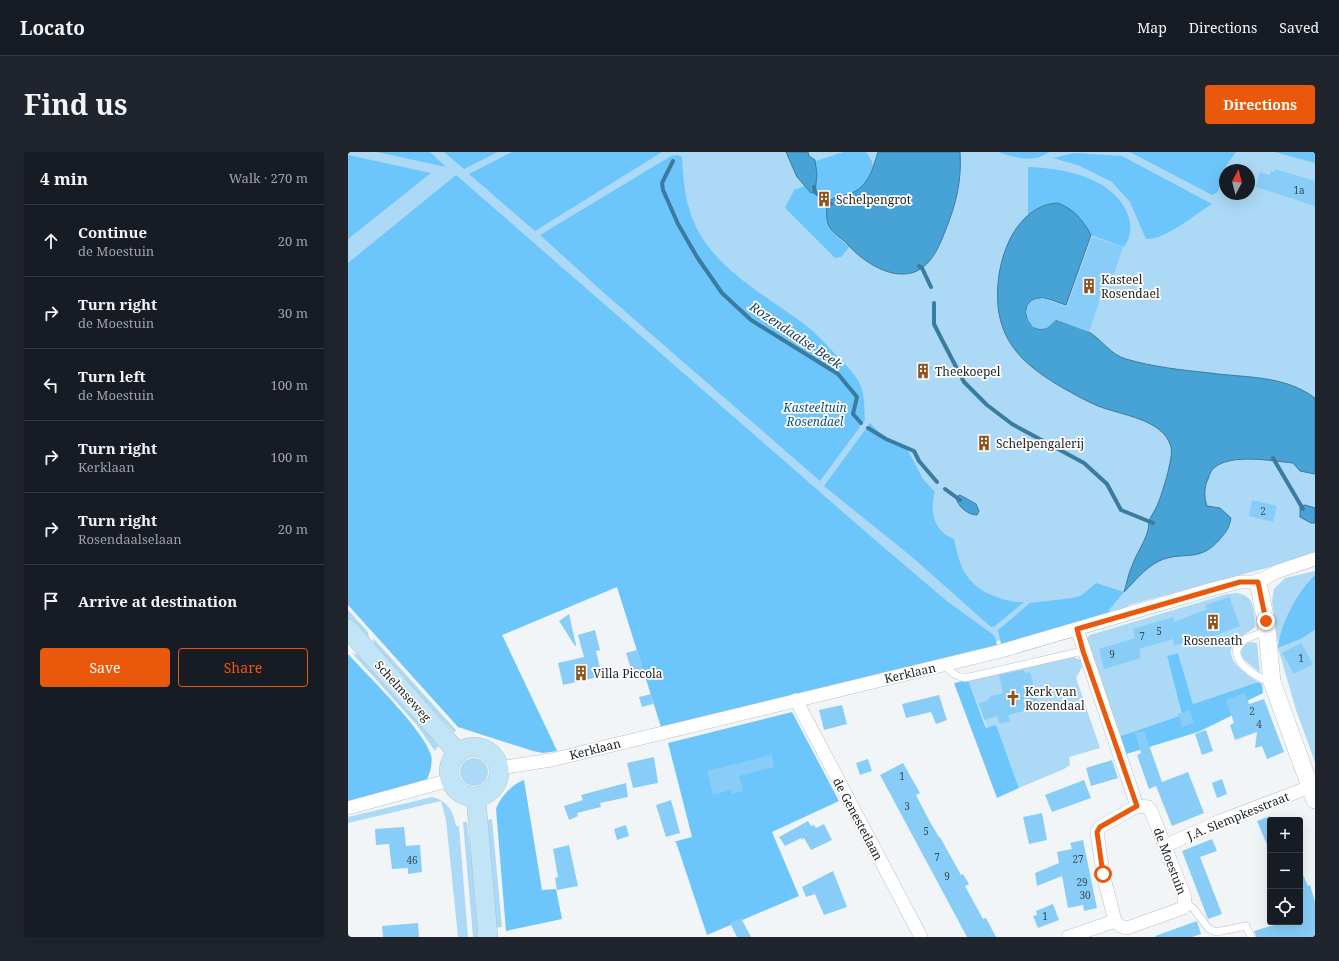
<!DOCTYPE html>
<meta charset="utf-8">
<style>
:root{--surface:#171b24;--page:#20242c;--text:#f1f3f6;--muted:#9ea1a6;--line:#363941;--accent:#ea580c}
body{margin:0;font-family:"Noto Serif",serif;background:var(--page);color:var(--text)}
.controls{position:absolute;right:12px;bottom:12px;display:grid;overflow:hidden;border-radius:4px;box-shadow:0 4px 16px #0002}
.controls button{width:36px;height:36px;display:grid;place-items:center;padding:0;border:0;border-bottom:1px solid var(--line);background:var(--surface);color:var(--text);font:20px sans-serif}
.compass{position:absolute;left:871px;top:12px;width:36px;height:36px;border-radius:50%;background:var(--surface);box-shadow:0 4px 16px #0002;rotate:7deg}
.stop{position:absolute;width:12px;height:12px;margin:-9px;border:3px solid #ea580c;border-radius:50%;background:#fff}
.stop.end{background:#ea580c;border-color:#fff;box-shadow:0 1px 4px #0008}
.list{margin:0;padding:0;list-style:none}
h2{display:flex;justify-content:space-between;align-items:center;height:52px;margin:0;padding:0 16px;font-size:17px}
h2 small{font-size:13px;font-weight:400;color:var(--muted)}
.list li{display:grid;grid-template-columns:26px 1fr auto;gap:12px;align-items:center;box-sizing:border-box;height:72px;padding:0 16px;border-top:1px solid var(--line)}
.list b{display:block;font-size:15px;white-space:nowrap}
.list p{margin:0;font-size:13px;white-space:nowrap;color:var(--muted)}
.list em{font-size:13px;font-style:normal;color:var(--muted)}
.actions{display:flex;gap:8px;padding:12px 16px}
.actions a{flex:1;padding:9px 0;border:1px solid var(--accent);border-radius:4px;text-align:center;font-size:14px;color:var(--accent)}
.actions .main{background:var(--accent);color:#fff}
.icon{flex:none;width:22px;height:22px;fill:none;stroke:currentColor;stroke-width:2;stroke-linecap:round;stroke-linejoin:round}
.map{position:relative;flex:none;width:967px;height:785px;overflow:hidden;border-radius:4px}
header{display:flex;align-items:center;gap:24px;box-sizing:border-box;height:56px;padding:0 20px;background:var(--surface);border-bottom:1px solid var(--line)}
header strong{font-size:19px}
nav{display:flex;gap:22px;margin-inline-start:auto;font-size:14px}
.intro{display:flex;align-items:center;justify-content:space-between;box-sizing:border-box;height:96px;padding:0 24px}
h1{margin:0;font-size:28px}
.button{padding:10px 18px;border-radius:4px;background:var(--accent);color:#fff;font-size:14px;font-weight:700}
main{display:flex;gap:24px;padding:0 24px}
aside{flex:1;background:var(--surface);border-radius:4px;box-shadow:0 4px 16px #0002}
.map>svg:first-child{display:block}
.green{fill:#acd9f5;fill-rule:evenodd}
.forest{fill:#6dc6fb}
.water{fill:#47a2d5;stroke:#3b7b9f}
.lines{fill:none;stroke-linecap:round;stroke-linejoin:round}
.stream{stroke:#3b7b9f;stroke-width:4}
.building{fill:#88cdf7}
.service-casing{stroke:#bcc0c3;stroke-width:8}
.minor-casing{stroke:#bcc0c3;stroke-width:14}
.tertiary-casing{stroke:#bcc0c3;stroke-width:18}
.secondary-casing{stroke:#bcc0c3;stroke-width:20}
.service{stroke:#fff;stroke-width:7}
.minor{stroke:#fff;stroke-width:13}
.tertiary{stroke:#fff;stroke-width:17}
.secondary{stroke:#c1e5f7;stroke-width:19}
.route{stroke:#ea580c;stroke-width:5}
.labels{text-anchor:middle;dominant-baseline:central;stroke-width:3.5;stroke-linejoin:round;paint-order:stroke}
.number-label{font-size:10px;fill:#384a56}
.poi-label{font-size:12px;fill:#1e1f20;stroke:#fff;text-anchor:start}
.park-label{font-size:12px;font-style:italic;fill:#095375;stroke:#fff}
.street-label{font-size:12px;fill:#1e1f20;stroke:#fff}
.water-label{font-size:13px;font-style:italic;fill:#173e54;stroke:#fff}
</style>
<header>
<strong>Locato</strong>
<nav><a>Map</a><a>Directions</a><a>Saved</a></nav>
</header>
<div class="intro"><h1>Find us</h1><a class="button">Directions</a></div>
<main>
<aside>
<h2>4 min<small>Walk · 270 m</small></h2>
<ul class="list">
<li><svg class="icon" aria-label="ahead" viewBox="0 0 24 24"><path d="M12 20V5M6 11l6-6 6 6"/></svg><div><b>Continue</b><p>de Moestuin</p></div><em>20 m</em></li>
<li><svg class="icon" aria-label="right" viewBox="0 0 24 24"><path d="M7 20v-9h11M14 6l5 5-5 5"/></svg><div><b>Turn right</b><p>de Moestuin</p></div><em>30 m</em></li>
<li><svg class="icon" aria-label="left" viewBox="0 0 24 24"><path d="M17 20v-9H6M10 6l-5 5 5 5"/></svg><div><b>Turn left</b><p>de Moestuin</p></div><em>100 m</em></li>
<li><svg class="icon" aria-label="right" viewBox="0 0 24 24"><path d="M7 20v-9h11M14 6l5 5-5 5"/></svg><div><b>Turn right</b><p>Kerklaan</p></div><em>100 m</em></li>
<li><svg class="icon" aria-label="right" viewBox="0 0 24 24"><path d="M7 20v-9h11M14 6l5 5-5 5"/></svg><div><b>Turn right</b><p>Rosendaalselaan</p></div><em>20 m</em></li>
<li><svg class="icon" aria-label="arrive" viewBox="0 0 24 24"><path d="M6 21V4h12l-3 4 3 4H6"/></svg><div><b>Arrive at destination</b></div></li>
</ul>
<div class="actions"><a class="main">Save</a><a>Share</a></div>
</aside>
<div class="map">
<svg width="967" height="785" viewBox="0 0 967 785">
<rect width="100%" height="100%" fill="#f1f5f8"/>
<path class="green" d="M 0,0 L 967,0 L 967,403 L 781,453 L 778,456 L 761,461 L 761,459 L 653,488 L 311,567 L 269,434 L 154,483 L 206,592 L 186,597 L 0,448 ZM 877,18 L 901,18 L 901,42 L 877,42 Z
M 967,419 L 967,423 L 942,458 L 930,491 L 924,449 L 926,437 L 937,426 Z
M 888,441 C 908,443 906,460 907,475 C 902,480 894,483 889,488 C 871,505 897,521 910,530 L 845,552 L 830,501 L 819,504 L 834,563 L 770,585 L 738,487 L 742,483 L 879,442 Z
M 0,458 L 20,480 L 22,492 L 0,467 Z
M 967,478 L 967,610 L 948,558 L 930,496 L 953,487 Z
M 25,486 L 107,577 L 108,579 L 106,580 L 27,497 Z
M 902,490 L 909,491 L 912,521 L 894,506 C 892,498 894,493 902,490 Z
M 4,501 L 16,505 L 53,546 L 90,594 L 87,599 L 68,572 Z
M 725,505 L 733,508 L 735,513 L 728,526 L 752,596 L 721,605 L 722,613 L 716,617 L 671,636 L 648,574 L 639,576 L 620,528 Z
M112 620a14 14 0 1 1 28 0a14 14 0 1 1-28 0Z
M 84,645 C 99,648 106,660 108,674 L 111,674 L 120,785 L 110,785 L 98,668 L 93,649 L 0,671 L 0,665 Z
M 144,667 L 154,775 L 146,776 L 139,668 Z
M 115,670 L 119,670 L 133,785 L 125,785 Z"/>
<path class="forest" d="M 29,0 L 82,0 L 98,15 Z
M 96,0 L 150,0 L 116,17 Z
M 164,0 L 314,0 L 187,79 L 121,22 Z
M 495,0 L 518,0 C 521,4 525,10 525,14 C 525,37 499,42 482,48 L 485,81 L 501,95 L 493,105 L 487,106 L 437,56 L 446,38 L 457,34 L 463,41 L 468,37 L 468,9 Z
M 651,0 L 701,0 C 687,11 666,6 651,0 Z
M 782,0 L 888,0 C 877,15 873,21 870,40 L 864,43 Z
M 927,0 L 967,0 L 967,11 Z
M 726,1 L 774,4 L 864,52 C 848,62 817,88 798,87 L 782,50 L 764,30 L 732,14 L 705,6 Z
M 0,3 L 83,21 L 0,87 Z
M 330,3 L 334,5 C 335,23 336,40 341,56 C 356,111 410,138 452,169 C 466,179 477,191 489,204 C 498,213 511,225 514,238 C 517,247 516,259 517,268 L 472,329 L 256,141 L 192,83 L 323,4 Z
M 680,15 C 716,16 769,26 781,66 C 784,77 782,86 776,95 L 743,83 L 732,65 L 690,56 L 680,63 Z
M 108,23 L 527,388 L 600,450 L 643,481 L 647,485 L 649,493 L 313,575 L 269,435 L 154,483 L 209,599 L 195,601 L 185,599 L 110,575 L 0,453 L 0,111 Z
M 522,271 L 538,287 L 558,295 L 575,327 L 587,340 C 581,359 586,380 606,387 C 609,400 612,417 622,428 C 634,442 659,451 676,450 L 647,474 L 643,475 L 564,405 L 476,334 Z
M 967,423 L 967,478 L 953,487 L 930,496 C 932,472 950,439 967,423 Z
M 748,431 L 776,440 L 761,458 L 761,461 L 653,492 L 650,478 L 682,451 L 725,446 L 734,443 Z
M 830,501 L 845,552 L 910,530 L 914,532 L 915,541 L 889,554 L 883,564 L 850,580 L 775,603 L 770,585 L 834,563 L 819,504 Z
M 0,502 C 19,523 76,578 83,603 C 85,609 82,622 79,627 L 55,636 L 0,651 Z
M 620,528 L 638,576 L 648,573 L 671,636 L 649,646 L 606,531 Z
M 444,560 L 491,649 L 424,680 L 451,744 L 359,783 L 328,690 L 325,690 L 344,685 L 320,591 Z
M 176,628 L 194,738 L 208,737 L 214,767 L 158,779 L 148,657 C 152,646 164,632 176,628 Z"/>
<path class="water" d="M 438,0 L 460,0 L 461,4 L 467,8 L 469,23 L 467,40 L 463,41 L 449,25 Z
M 530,0 L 612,0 C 614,28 608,52 598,77 C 594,87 590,98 583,107 C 560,138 520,115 500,93 C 494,86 485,82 481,74 C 478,68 478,56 480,50 C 485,45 494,44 501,42 C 521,35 524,18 530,0 Z
M 710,51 C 727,58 735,68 743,83 L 718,153 C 711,151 701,146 694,146 C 661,146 686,198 707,168 C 718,172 732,175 741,180 C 754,188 763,203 778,207 C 805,215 834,218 862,221 C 899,226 936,223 967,246 L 967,322 L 952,319 L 945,311 C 924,309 883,301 866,316 C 863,318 861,324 860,327 C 856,335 856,346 859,354 L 872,356 L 883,366 C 881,376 879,379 872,387 C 851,412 835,398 811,409 C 797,416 787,429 776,440 C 779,431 780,422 784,414 C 788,402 797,390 800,378 C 801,375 800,372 801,369 C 803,364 806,360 808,356 C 813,346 826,305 823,295 C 816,267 772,263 750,254 C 738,249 726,242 715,236 C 681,216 655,196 650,155 C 648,130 652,107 663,85 C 673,67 688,52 710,51 Z
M 612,343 L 628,352 L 631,359 L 629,363 C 620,363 609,354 608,345 Z
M 957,353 L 967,356 L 967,371 L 963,371 L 952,365 L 952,354 Z"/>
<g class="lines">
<path class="stream" d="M 325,9 L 314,31 L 315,38 L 330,72 L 349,105 L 374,141 L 403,168 L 490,222 L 509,245 L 505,262 L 513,271
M 466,35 L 467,40 L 483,52
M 571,114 L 574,116 L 583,135
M 586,151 L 586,172 L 593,186 L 616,230 L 639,253 L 664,272 L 736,311 L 759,332 L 773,358 L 805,371
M 520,276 L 538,287 L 566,299 L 571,309 L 589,330
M 925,306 L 955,357
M 597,337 L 612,348"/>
</g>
<path class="building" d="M 927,17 L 967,29 L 967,54 L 908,35 L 912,20 L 922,23 L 923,19 L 926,20 Z
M 744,85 L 775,95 L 763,131 L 758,129 L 741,180 L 708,168 L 699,176 L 692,177 L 685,175 L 680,168 L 678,160 L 680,153 L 685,148 L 695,146 L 719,155 Z
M 573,209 L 584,215 L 578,225 L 570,220 L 569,216 Z
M 904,348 L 929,354 L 925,370 L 901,364 Z
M 881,445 L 892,474 L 848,491 L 846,487 L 826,494 L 825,487 L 791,497 L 793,506 L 756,517 L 751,497 L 787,486 L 785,477 L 825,465 L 826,470 L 859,457 L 857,453 Z
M 221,462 L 228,493 L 227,494 L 211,469 Z
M 247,478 L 252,498 L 248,499 L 254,524 L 215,533 L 210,511 L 236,505 L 230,483 Z
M 953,491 L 965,512 L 946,522 L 934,501 Z
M 289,498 L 296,520 L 285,523 L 278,501 Z
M 675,518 L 678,521 L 682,520 L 691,555 L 660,563 L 662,569 L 652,572 L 649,564 L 636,568 L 631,551 L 639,549 L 643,544 L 655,541 L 651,523 Z
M 897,541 L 901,552 L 916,547 L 936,600 L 919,607 L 914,594 L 907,596 L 909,580 L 887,588 L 882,573 L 886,571 L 878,548 Z
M 303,542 L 305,552 L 294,555 L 291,545 Z
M 591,543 L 599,568 L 588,572 L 583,560 L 558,566 L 554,552 Z
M 494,553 L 499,572 L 476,578 L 471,558 Z
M 842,558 L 846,571 L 834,575 L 830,562 Z
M 858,578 L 865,599 L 854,603 L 847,582 Z
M 796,579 L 814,630 L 840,620 L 856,661 L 824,674 L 808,634 L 801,637 L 789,603 L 793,601 L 787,581 Z
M 424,603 L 426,615 L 391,624 L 395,639 L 383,642 L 382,638 L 365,643 L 359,619 Z
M 306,605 L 310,631 L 285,636 L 279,611 Z
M 520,607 L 524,619 L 512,623 L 508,611 Z
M 764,608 L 770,626 L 743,634 L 738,616 Z
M 555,611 L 572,641 L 568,643 L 582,670 L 591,685 L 592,685 L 613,723 L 615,722 L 621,732 L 617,734 L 635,767 L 638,766 L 648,785 L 619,785 L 532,623 Z
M 874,627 L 879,642 L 869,646 L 864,631 Z
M 736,628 L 743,646 L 704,660 L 697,643 Z
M 278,631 L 280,645 L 252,651 L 253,655 L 229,661 L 230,664 L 221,668 L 216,654 L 235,648 L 233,643 Z
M 323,648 L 332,681 L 318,685 L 308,653 Z
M 694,661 L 699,688 L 681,692 L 675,665 Z
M 922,664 L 922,700 L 909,669 Z
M 460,669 L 463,674 L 466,673 L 468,676 L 476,672 L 484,688 L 463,698 L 456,686 L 454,688 L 453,686 L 437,694 L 431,685 Z
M 278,673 L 281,684 L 269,688 L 266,677 Z
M 56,675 L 58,694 L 72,693 L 74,720 L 60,722 L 60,716 L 44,717 L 41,692 L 28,693 L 27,677 Z
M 864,687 L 869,699 L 852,705 L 874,762 L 860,767 L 834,699 Z
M 735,688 L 749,756 L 736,759 L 735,753 L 720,756 L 714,724 L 689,734 L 687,721 L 711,711 L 709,700 L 724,697 L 722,691 Z
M 221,693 L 230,734 L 209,738 L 207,726 L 210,725 L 205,697 Z
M 952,716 L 960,734 L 962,733 L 967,750 L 967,785 L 908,785 L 906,779 L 926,773 L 925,770 L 952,770 Z
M 485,719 L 499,755 L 476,763 L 467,742 L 458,745 L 454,735 Z
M 705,752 L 711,768 L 690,776 L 685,764 L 689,763 L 688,759 Z
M 393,766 L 403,785 L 389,785 L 382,771 Z
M 849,769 L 853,782 L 844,785 L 808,785 L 807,784 Z
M 70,771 L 71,785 L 35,785 L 34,774 Z"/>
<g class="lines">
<g class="service-casing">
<path id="service" d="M 918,479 L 897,487 L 888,498 C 890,515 909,525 923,530
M 596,513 C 602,520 608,525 617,526 L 735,499
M 837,751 L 845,756 L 861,777 L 868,780 L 898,774 L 903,785"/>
</g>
<g class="minor-casing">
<path id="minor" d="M 729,477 L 789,654
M 448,548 L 573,785
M 151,616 L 203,608 L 653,499 L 861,438 L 892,430 L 910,430 L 928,420 L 967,407
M 789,654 L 800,655 L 803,659 L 836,743 L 837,751 L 835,756 L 779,776 L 772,774 L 767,769 L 755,722 L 749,680 L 752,675 Z
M 0,656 L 102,628
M 817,694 L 872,669 L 962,635
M 720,785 L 767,769"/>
</g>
<g class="tertiary-casing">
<path id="tertiary" d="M 910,430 L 918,469 L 924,530 L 967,648"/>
</g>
<g class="secondary-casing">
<path id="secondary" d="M 0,477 L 110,601
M101 620a25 25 0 1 1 50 0a25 25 0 1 1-50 0Z
M 128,646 L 140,785"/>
</g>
<use href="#service" class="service"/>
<use href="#minor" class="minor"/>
<use href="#tertiary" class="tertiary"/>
<use href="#secondary" class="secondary"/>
</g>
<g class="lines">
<path class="route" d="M 755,722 L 749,680 L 752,675 L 789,654 L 735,499 L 729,477 L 892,430 L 910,430 L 918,469"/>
</g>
<defs>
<g id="building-bare" transform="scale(1.2)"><path d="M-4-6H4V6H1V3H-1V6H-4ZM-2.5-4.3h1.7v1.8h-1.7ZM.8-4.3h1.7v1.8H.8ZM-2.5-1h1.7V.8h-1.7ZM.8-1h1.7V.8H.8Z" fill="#92521b" stroke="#fff" stroke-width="2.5" paint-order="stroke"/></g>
<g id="church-bare" transform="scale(1.2)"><path d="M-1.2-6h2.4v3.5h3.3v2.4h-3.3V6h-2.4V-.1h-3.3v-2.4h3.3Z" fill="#92521b" stroke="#fff" stroke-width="2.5" paint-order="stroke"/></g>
</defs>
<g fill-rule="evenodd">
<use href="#building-bare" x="476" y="47"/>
<use href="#building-bare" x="741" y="134"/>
<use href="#building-bare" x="575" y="219"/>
<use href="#building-bare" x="636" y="291"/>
<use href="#building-bare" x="865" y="470"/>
<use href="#building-bare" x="233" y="521"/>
<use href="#church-bare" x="665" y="546"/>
</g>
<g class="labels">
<g class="number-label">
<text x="951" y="38">1a</text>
<text x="915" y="359">2</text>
<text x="811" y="479">5</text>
<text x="794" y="484">7</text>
<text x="764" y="502">9</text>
<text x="953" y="506">1</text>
<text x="904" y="559">2</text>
<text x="911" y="572">4</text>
<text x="554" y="624">1</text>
<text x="559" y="654">3</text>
<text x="578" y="679">5</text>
<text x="589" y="705">7</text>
<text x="730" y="707">27</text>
<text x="64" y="708">46</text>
<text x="599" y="724">9</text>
<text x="734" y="730">29</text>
<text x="737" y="743">30</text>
<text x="697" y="764">1</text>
</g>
<g class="poi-label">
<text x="488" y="47">Schelpengrot</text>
<text x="753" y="127">Kasteel<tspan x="753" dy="14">Rosendael</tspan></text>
<text x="587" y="219">Theekoepel</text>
<text x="648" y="291">Schelpengalerij</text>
<text x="865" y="488" text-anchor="middle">Roseneath</text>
<text x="245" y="521">Villa Piccola</text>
<text x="677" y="539">Kerk van<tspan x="677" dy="14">Rozendaal</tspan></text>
</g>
<g class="park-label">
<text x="467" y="255">Kasteeltuin<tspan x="467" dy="14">Rosendael</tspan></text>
</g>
<g class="street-label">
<text transform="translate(562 521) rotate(-13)">Kerklaan</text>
<text transform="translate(55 539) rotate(48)">Schelmseweg</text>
<text transform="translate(247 597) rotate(-14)">Kerklaan</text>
<text transform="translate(890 664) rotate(-22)">J.A. Slempkesstraat</text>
<text transform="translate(510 667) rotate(62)">de Genestetlaan</text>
<text transform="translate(822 709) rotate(69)">de Moestuin</text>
</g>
<g class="water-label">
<text transform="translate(448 183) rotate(34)">Rozendaalse Beek</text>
</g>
</g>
</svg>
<div class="controls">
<button>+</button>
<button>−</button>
<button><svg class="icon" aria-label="locate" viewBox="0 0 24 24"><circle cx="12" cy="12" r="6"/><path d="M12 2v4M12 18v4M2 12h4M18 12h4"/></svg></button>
</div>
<svg class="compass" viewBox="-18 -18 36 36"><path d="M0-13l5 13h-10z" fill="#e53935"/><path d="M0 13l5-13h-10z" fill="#9ea1a6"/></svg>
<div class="stop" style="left:755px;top:722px"></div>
<div class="stop end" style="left:918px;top:469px"></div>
</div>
</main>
